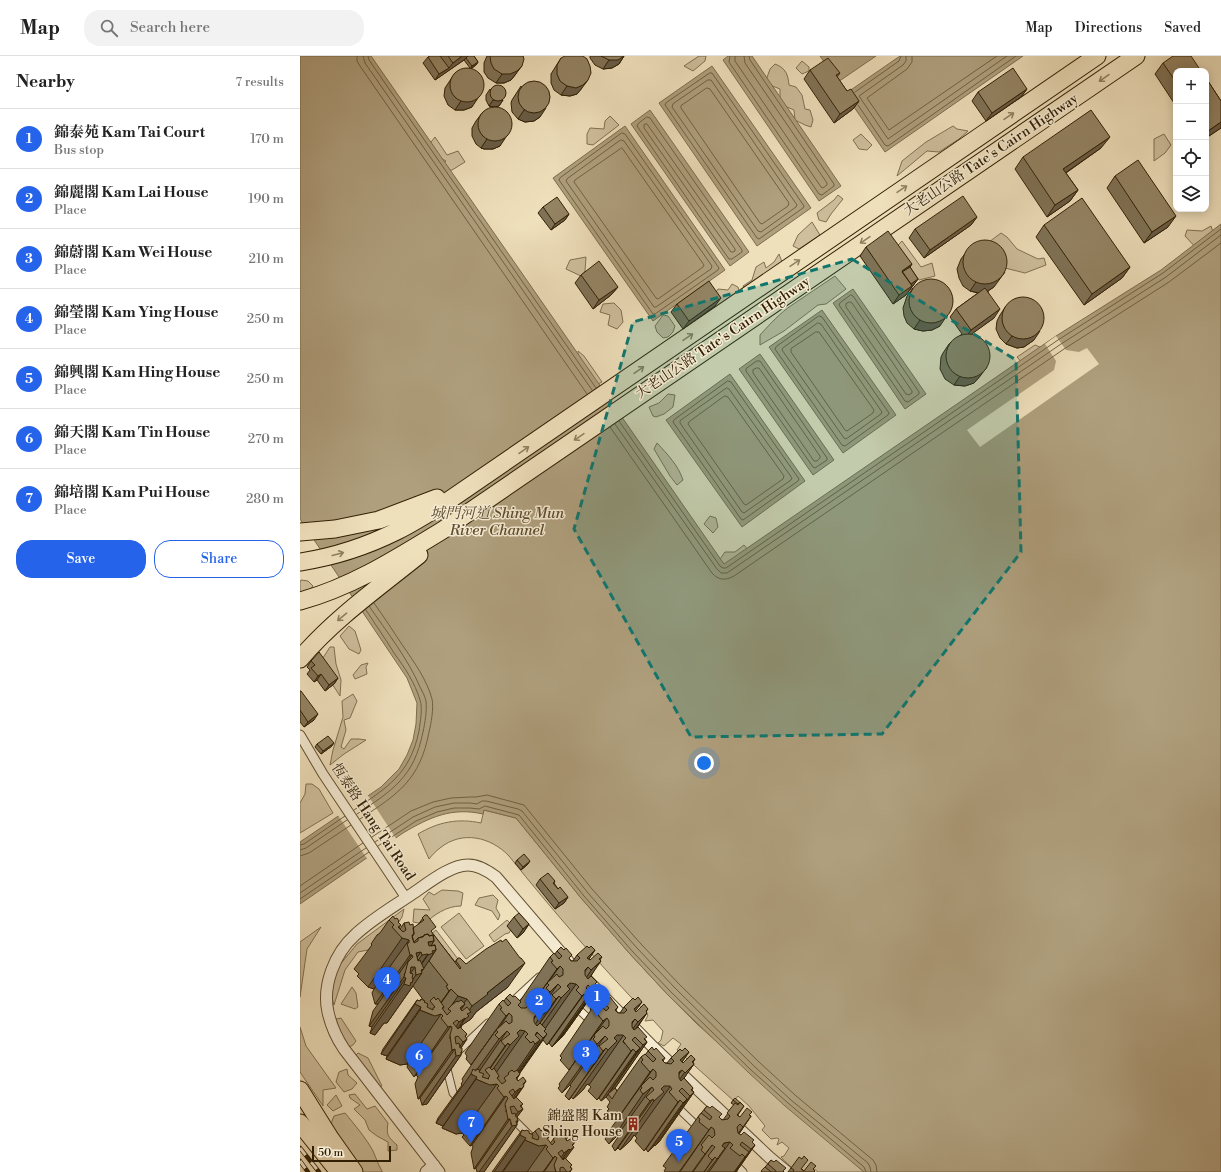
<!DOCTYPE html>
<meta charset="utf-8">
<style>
:root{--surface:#fff;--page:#f2f2f2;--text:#222;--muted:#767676;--line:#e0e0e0;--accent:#2563eb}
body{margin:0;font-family:"Libre Bodoni","Noto Serif TC",serif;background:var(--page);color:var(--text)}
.controls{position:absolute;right:12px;top:12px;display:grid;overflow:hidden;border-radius:8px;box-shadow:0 2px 10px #0003}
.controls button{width:36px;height:36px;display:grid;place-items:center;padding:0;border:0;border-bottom:1px solid var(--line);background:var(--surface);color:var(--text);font:20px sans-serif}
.scale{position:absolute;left:12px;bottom:10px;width:79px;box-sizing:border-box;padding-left:4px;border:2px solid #322004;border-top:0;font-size:11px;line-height:14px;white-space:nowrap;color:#322004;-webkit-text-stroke:3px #f5ebd3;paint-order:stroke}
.you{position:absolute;left:404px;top:707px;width:14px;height:14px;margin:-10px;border:3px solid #fff;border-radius:50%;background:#1a73e8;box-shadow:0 0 0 6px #1a73e833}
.badge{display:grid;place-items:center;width:26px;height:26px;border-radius:50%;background:var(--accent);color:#fff;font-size:13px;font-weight:700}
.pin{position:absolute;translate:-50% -33px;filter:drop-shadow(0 1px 2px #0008)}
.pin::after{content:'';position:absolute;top:21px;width:14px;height:12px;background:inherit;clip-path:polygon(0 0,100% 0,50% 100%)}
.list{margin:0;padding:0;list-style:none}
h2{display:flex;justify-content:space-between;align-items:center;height:52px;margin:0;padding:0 16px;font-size:17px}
h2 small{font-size:13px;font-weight:400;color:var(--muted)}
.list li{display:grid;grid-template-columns:26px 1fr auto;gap:12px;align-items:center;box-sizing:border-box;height:60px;padding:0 16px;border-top:1px solid var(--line)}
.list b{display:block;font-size:15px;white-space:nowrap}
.list p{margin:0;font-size:13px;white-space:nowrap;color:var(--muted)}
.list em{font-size:13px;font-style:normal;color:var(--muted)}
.actions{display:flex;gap:8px;padding:12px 16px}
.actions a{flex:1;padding:9px 0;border:1px solid var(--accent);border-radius:16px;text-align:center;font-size:14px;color:var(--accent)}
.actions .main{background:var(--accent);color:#fff}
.icon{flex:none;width:22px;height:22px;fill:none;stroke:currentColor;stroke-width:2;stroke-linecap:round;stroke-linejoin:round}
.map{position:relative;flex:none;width:921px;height:1116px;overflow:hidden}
header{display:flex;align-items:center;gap:24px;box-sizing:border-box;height:56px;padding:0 20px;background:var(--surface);border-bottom:1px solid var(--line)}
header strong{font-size:19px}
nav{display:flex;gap:22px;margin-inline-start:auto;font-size:14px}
.search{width:280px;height:36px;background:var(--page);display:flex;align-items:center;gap:10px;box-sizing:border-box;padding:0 14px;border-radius:16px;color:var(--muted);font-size:15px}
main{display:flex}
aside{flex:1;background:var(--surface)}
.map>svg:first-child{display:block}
.green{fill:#cfbf9d;stroke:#807050}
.water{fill:#af9f7d;stroke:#7d6c4d}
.pier{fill:#efe0bc}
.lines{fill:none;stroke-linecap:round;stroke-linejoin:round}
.shore{stroke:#706040;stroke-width:1}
.pedestrian-casing{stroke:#615032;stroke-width:9}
.minor-casing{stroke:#615032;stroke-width:11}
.tertiary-casing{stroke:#615032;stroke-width:13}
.motorway-casing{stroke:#322004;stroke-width:19}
.pedestrian{stroke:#f5ebd3;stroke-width:7}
.minor{stroke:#f5ebd3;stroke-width:9}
.tertiary{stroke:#f5ebd3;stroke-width:11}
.motorway{stroke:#efe0bc;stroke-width:17}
.rail-casing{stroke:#322004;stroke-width:4.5}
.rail{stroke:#f5ebd3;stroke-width:3;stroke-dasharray:9;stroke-linecap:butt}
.wall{fill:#7f7256;stroke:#322004}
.shaded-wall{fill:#685c46;stroke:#322004}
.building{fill:#948464;stroke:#322004}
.oneway{stroke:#908060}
.marked{fill:#0f766e;fill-opacity:0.2;stroke:#0f766e;stroke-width:3;stroke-dasharray:8 5;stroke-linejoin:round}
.labels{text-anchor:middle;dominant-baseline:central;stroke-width:3;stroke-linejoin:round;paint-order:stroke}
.street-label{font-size:14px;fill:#322004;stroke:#f5ebd3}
.poi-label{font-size:14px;fill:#322004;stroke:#f5ebd3;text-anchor:end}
.water-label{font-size:15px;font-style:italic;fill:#5e4c2e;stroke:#f5ebd3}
</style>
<header>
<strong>Map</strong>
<div class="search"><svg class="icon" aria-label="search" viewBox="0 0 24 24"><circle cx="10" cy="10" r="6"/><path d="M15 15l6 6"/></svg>Search here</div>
<nav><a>Map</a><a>Directions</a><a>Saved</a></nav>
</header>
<main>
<aside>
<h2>Nearby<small>7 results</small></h2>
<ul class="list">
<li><span class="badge">1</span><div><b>錦泰苑 Kam Tai Court</b><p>Bus stop</p></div><em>170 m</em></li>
<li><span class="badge">2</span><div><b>錦麗閣 Kam Lai House</b><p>Place</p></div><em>190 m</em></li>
<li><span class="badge">3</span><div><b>錦蔚閣 Kam Wei House</b><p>Place</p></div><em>210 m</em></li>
<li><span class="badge">4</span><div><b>錦瑩閣 Kam Ying House</b><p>Place</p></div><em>250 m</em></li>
<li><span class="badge">5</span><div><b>錦興閣 Kam Hing House</b><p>Place</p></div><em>250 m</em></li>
<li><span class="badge">6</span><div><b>錦天閣 Kam Tin House</b><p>Place</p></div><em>270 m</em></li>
<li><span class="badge">7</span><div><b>錦培閣 Kam Pui House</b><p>Place</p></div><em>280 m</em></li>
</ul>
<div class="actions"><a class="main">Save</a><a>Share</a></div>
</aside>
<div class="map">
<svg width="921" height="1116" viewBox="0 0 921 1116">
<rect width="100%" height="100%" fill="#efe0bc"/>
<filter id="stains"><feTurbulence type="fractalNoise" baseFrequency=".005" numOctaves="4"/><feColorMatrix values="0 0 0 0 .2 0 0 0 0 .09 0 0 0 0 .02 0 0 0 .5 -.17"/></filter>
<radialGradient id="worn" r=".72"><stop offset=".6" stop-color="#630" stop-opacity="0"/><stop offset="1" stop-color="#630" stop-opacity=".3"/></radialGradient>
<path class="green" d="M 399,0 L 406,0 L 405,5 L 393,15 L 384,10 Z
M 502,5 L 509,11 L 509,15 L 502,18 L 496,12 Z
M 475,8 C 486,12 488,19 489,29 L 496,31 L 502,39 L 505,53 L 510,54 L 513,64 L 511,71 L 505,69 L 495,64 L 494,54 L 480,48 L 480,33 L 465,27 L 470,13 Z
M 310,60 L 319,69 L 293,89 L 287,88 L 287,78 L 290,72 L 304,73 L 305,65 Z
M 653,70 L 657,73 L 668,75 L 659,83 L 639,96 L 627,95 L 597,120 L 602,105 L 626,86 Z
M 561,78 L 572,89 L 567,94 L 559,93 L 553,84 Z
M 864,78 L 871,89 L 865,97 L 854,105 L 854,83 Z
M 135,81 L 147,99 L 158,95 L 165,106 L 152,114 L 143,115 L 141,110 L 146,105 L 131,97 L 128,90 Z
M 538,139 L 543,143 L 531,158 L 526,166 L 519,164 L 517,157 L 534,144 Z
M 512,166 L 520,179 L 499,193 L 493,190 L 498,179 Z
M 911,170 L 915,182 L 899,195 L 885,180 L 887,174 L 902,175 Z
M 701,177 L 707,181 L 717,193 L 738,203 L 744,202 L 746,209 L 725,217 L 705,212 L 689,186 Z
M 602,185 L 621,211 L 632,207 L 635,220 L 619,224 L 600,203 L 595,192 Z
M 479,198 L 482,206 L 445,233 L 443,230 L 452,224 L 456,211 L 464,206 L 466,212 L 474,206 Z
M 286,201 L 285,215 L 281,220 L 266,213 L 270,204 Z
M 535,220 L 546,233 L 526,248 L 518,249 L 484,275 L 460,289 L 460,279 C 470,268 480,257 492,249 C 506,239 521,230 535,220 Z
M 432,228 L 438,231 L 439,235 L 411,256 L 408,248 L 418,233 L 428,234 Z
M 314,247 L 321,254 L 323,266 L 317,273 L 308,269 L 310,259 L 300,256 L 303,248 Z
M 363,259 L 368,260 L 375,270 L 373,276 L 368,281 L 363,282 L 357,276 L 355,270 Z
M 735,289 L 747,294 L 723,308 L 717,301 Z
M 278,295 L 284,300 L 302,326 L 292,331 L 278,298 Z
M 368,338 L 375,339 L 373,351 L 364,358 L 356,361 L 353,360 L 349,351 L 359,347 Z
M 357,387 C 368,399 378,409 383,424 L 377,429 L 370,420 L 354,393 Z
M 410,460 L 416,462 L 418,471 L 413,477 L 404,468 Z
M 444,489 L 450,496 L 420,516 L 420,503 L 425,496 L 435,496 Z
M 1,524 L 8,525 L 13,530 L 8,536 L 0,539 L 0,526 Z
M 49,570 L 55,575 L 61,594 L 59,598 L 49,593 L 40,580 Z
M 30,591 L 34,591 L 36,608 L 41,624 L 40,640 L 19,608 Z
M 68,607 L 66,611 L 67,618 L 55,623 L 53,619 L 61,609 Z
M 53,638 L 57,645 L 50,662 L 44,664 L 46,674 L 41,691 L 44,693 L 51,683 L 59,683 L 66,684 L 44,698 L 30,709 L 33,694 L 43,661 L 42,645 Z
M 6,728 L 12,728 L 19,733 L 33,757 L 0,777 L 0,747 L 5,738 Z
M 184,754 L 216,762 L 281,842 L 330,898 L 368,939 L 398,969 L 564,1116 L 518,1116 L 513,1112 L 510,1116 C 495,1116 490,1111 481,1101 L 484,1100 L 489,1092 L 482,1086 L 477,1089 L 479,1083 L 477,1082 L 471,1083 L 462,1074 L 465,1070 L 449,1050 L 438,1040 L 434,1045 L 377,994 L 381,988 L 373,982 L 364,990 L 358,987 L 361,984 L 363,975 L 353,964 L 345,965 L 348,959 C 299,908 253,855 209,800 C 191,781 162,774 140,792 C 136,795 132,799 129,803 L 118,778 C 138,766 158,762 181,767 Z
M 142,834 L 158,835 L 163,837 L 161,850 C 146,850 134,859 124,868 L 113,866 L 114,853 L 130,854 L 123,843 L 129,836 L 134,839 Z
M 193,839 L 198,844 L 196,852 L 200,859 L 198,864 L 192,855 L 175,849 L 179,842 Z
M 104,853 L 102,861 L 92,877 L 80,880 L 68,894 L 58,896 L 45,914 L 34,949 L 31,939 L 33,927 L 38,911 L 57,888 Z
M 159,857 L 184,890 L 166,903 L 141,871 Z
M 207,864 L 213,870 L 209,877 L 205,878 L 194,886 L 189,879 Z
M 21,871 L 7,893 L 0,941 L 0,886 Z
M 136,874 L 161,907 L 143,921 L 118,888 Z
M 52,931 L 56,937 L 58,951 L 55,953 L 41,948 Z
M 41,962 L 56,985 L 53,989 L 49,991 L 43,985 L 36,963 Z
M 0,971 L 6,990 L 36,1032 L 23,1034 L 23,1050 L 0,1016 Z
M 58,997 L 68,1002 L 82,1030 L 80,1031 L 58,1006 L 56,999 Z
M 47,1013 L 48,1019 L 57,1027 L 52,1033 L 44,1036 L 36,1026 L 39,1016 Z
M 55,1038 L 67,1053 L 75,1050 L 88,1067 C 86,1079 88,1081 97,1089 L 97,1094 L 88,1095 L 88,1086 L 77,1080 L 69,1074 L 65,1064 L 54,1053 L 60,1049 L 50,1042 L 49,1039 Z
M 36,1039 L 42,1050 L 33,1055 L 27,1049 Z
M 45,1057 C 54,1068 66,1082 73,1095 C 76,1102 78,1108 82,1115 L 82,1116 L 62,1116 L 30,1070 L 34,1060 Z"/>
<path class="water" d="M 0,0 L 71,0 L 424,508 L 756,280 L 861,214 L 921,168 L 921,1116 L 564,1116 L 485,1050 L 449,1017 L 368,939 L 330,898 L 281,842 L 216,762 L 184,754 L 183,758 C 152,751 130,761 103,777 L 0,848 L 0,786 L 81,731 L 99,713 L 107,699 L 113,684 L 116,668 L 117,647 L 107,622 L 0,463 Z
M 428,0 L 452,0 L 541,130 L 519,145 L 423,4 Z
M 520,0 L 576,0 L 538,26 Z
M 600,0 L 723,0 L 585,96 L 545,38 Z
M 412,10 L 511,152 L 457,190 L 359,47 Z
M 350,54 L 449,196 L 430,210 L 331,68 Z
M 325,70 L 425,214 L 353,265 L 253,122 Z
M 553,233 L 626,338 L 605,353 L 533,247 Z
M 522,254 L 596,359 L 543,397 L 469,291 Z
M 460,298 L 534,404 L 513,419 L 439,313 Z
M 430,318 L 505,425 L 442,471 L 366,364 Z"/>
<path class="pier" d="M 756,280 L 766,294 L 779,296 L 787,292 L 799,308 L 680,391 L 667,374 L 754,314 L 756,305 L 745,288 Z
M 67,738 L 97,784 L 68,804 L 37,758 Z"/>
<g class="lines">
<path class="shore" d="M 57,0 L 57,5 L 60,10 L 287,338
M 63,0 L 65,7 L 292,334
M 68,0 L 69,4 L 296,332
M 430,0 L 429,6 L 519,138 L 522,139 L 534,130 L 534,128 L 450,4 L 449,0
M 435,0 L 435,5 L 521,131 L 523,132 L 527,129 L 527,127 L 445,7 L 444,0
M 606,0 L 606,5 L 603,9 L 559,40 L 588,83 L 707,0
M 612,0 L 612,6 L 607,13 L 567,42 L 589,74 L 697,0
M 410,17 L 412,17 L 504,150 L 503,152 L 459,183 L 457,182 L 365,49 L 366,47 Z
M 408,24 L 411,24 L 497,149 L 496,151 L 461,176 L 458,175 L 372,51 L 373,48 Z
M 407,32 L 410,33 L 489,147 L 488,150 L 462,168 L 460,167 L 381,52 L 381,50 Z
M 555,36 L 599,5 L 601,0
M 558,49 L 585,89 L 588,90 L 716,0
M 347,61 L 350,62 L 442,194 L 442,196 L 432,203 L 429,203 L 337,70 L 338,68 Z
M 347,68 L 435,193 L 435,195 L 433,196 L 431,196 L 344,72 L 344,69 Z
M 322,77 L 325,78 L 419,212 L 418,214 L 355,258 L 353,258 L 259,124 L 260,122 Z
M 321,84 L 324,85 L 412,210 L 411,213 L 356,251 L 354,251 L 266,125 L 267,123 Z
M 322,92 L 404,209 L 403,211 L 358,243 L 356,242 L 274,126 L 275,124 L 320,93 Z
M 551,239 L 553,240 L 619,336 L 619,338 L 608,346 L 605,345 L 539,249 L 540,247 Z
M 550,246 L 552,247 L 612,335 L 612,337 L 609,339 L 606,338 L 546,251 L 546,248 Z
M 519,260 L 522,261 L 589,357 L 588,359 L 545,390 L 542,389 L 475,293 L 476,291 Z
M 518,267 L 521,268 L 582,356 L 581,358 L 546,383 L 544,382 L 482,294 L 483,292 Z
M 516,276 L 519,276 L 574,354 L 573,357 L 547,375 L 545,374 L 491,296 L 491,293 Z
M 457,305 L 460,305 L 527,402 L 527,404 L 515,412 L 513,411 L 446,315 L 446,313 Z
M 457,312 L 459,312 L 520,400 L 520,402 L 517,405 L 514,405 L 453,317 L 453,314 Z
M 428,325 L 431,326 L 499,423 L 498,425 L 443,464 L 441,463 L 373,366 L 374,364 Z
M 427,332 L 429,333 L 492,422 L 491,424 L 444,457 L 442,456 L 380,367 L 380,365 Z
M 425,340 L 428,341 L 484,420 L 483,423 L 446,449 L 444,448 L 388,368 L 389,366 Z
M 319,365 L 420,510 L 423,512 L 426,512 L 758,284 L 863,217 L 921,173
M 315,368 L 417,513 L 421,517 L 427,517 L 761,288 L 866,221 L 921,179
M 310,371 L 412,517 C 418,524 425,525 434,520 L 764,293 L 869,226 L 921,187
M 54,754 C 88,731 110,718 119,675 C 120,667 123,652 120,644 C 115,627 105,612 94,597 C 85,582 75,568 66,554
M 57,758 C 93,734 114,721 123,676 C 125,667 127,654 126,645 C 125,640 122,635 120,631 C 108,603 87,576 69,550
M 60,763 C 98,738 120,724 129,676 C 131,668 134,652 132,643 C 127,624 114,606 103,590 C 93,575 84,561 74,547
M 72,781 L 111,755 L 133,746 L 151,742 L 170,741 L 176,741 L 187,739 L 224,749 L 292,833 L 341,888 L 379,928 L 459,1006 L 495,1039 L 573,1104 L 576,1109 L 577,1116
M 75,786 L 113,761 L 135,751 L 154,747 L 170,747 L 177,748 L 182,745 L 186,745 L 218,753 L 222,755 L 288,837 L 337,892 L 375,932 L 455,1011 L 491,1044 L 568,1107 L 570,1111 L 571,1116
M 0,789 L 4,788 L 45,760
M 78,790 L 116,765 L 137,756 L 154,752 L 170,752 L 179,753 L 185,750 L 219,759 L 284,840 L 333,896 L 371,936 L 451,1014 L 488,1047 L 564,1111 L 566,1116
M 0,794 L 6,792 L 47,764
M 0,800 L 9,797 L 51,769
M 0,830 L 63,787
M 0,837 L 66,792
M 0,843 L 69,796"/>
<g class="pedestrian-casing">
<path id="pedestrian" d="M 211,947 L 239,921
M 274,949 L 293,967
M 155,998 L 188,967
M 146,1009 L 153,1037 L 160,1044
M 375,1049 L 399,1072
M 211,1061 L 231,1081
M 432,1105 L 443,1116"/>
</g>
<g class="minor-casing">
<path id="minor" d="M 0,679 L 23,718 L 106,842"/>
</g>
<g class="tertiary-casing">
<path id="tertiary" d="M 286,923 L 353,991 L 469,1101 L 487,1116
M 126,1116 L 134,1109
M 139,1116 L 44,993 C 36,981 31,970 28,956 C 22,929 35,897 55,879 C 72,863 93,851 112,838 C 127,828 150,809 168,809 C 179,809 188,815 196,821 L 268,905"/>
</g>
<g class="motorway-casing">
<path id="motorway" d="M 0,476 L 35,473 L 79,464 L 137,442
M 0,506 C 33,501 67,490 97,475 C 113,467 129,457 145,447 L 797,0
M 0,545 C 52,531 97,502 143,474 L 836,0
M 0,603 C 34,563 78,532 119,499
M 0,1034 L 30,1082 L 54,1116
M 0,1067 L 39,1116"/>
</g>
<use href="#pedestrian" class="pedestrian"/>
<use href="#minor" class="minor"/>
<use href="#tertiary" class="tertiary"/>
<use href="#motorway" class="motorway"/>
<g class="rail-casing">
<path id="rail" d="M 0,1092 L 19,1116
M 0,1105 L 8,1116"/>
</g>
<use href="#rail" class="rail"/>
</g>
<path class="wall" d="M 130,0 L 174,0 L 178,6 L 176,9 L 171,13 L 172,51 L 164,54 L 155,54 L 148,49 L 144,40 L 145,32 L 155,17 L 170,12 L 164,4 L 135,24 L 123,7 L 128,1 Z
M 187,0 L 223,0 L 216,18 L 211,24 L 204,27 L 196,27 L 188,22 L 184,16 L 184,7 Z
M 290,0 L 324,0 L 319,8 L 312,12 L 303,13 L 295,9 L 290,2 Z
M 261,2 L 282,32 L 277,38 L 270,40 L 261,39 L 254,34 L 251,27 L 251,18 Z
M 863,7 L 876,15 L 876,50 L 855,18 Z
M 510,14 L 540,17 L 537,21 L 547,35 L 559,45 L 553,53 L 534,67 L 504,23 Z
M 906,22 L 921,45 L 921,72 L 906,82 Z
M 221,30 L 240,61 L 234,65 L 225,66 L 218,63 L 212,56 L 211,47 L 212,44 Z
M 190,33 L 203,44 L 199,50 L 194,51 L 200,90 L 193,93 L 184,93 L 181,92 L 176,88 L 172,80 L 172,72 L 176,65 L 182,57 L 193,51 L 189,50 L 186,44 L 186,39 Z
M 727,33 L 721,41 L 686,65 L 672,45 L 678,36 Z
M 801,92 L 766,117 L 778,134 L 770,145 L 747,161 L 715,113 L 723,101 Z
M 815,120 L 868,171 L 844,187 L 807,132 Z
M 243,151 L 269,158 L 265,164 L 251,174 L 238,157 Z
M 677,161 L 671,169 L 624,202 L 609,182 L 615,173 Z
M 744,169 L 830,211 L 822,222 L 784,249 L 736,181 Z
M 566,191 L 612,208 L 610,211 L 618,223 L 606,239 L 593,248 L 560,200 Z
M 667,195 L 694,231 L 688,235 L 694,262 L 671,278 L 681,319 L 674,327 L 665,330 L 654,329 L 645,323 L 640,313 L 641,301 L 643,297 L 649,288 L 662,278 L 650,261 L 656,253 L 678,237 L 670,235 L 663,230 L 659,222 L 657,213 L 661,203 Z
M 281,219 L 318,231 L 311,239 L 293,253 L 275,227 Z
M 613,232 L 640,270 L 632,274 L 623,275 L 614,273 L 607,267 L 604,260 L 603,252 L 607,240 Z
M 377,248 L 415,250 L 383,273 L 371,256 Z
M 706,250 L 734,284 L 724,291 L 717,292 L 706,288 L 700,282 L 696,273 L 697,265 L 700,259 Z
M 11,605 L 38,622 L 34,628 L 25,635 L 17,624 L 14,626 L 7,618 L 10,614 L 7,611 Z
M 0,635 L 14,664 L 4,671 L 0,666 Z
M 17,688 L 32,690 L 21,698 L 15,691 Z
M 217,804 L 228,808 L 221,814 L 215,807 Z
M 240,823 L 255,825 L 254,827 L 258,833 L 268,841 L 264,847 L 255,853 L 236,829 Z
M 125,859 L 132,877 L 155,906 L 158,902 L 166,908 L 208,931 L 176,956 L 171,963 L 162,969 L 161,972 L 167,978 L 165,981 L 167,983 L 161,992 L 161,999 L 127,1048 L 122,1049 L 120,1042 L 118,1043 L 115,1028 L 118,1021 L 116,1019 L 114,1021 L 107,1011 L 108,1009 L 107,1008 L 100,1009 L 86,1003 L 87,1000 L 81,998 L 83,993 L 117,944 L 120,945 L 121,943 L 124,945 L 113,930 L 87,967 L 84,967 L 75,979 L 70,977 L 72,971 L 69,970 L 73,955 L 78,948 L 75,948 L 72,937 L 74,933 L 68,931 L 57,920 L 59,918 L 54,913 L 72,889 L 71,888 L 77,879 L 80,877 L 89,864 L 99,865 L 98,866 L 101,869 L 99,872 L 100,873 L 104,867 L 110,869 L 113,872 L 118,869 Z
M 214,861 L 229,868 L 223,877 L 217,882 L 207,870 Z
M 289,892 L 295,894 L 289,903 L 290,904 L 300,904 L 291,920 L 295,928 L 298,931 L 263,980 L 252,991 L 249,987 L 247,989 L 243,984 L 220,1017 L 217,1023 L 218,1025 L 226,1025 L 216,1041 L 223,1048 L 221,1050 L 223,1053 L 217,1061 L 218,1065 L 217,1067 L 217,1069 L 184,1116 L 177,1116 L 176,1112 L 174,1113 L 171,1097 L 173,1091 L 172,1089 L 170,1090 L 162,1081 L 164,1079 L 162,1077 L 156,1078 L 142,1072 L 143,1070 L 136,1067 L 138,1062 L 162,1029 L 161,1028 L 163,1025 L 162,1023 L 172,1008 L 171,1009 L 166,1003 L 167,1000 L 165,997 L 199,948 L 204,945 L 206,942 L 213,941 L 220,945 L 250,901 L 255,898 L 257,895 L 264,894 L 272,899 L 269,902 L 271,905 L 273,905 L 277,899 Z
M 308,943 L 318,951 L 316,954 L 318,957 L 320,957 L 324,951 L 335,955 L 336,956 L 346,956 L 347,957 L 337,972 L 347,986 L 315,1032 L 317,1035 L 341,1001 L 346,998 L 348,995 L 354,994 L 365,1002 L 363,1005 L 365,1007 L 367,1007 L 371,1002 L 382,995 L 389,996 L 382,1006 L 383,1007 L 395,1003 L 393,1006 L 394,1008 L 384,1022 L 393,1032 L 392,1034 L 394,1036 L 359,1086 L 355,1090 L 355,1089 L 348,1096 L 346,1093 L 344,1095 L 335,1085 L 337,1082 L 334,1079 L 330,1085 L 320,1094 L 318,1092 L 315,1095 L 312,1090 L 318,1081 L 317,1080 L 309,1088 L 305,1083 L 307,1080 L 306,1079 L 317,1064 L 316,1065 L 307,1055 L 309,1053 L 307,1051 L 310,1046 L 306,1041 L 308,1038 L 306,1041 L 301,1045 L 299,1042 L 297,1044 L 288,1035 L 291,1031 L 289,1029 L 287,1028 L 283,1034 L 273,1043 L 271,1041 L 269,1044 L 265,1040 L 271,1030 L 270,1029 L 262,1037 L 258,1032 L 260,1030 L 259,1028 L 270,1013 L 269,1014 L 260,1004 L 262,1002 L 260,1000 L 291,954 L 290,953 L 292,950 L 295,949 L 299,947 L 301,944 Z
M 433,1044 L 444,1050 L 438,1059 L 440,1061 L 450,1059 L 451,1060 L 439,1078 L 455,1089 L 436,1116 L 366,1116 L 364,1115 L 366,1112 L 363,1110 L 398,1061 L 407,1050 L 419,1062 L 423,1064 L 434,1049 L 431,1047 Z
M 222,1074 L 232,1078 L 235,1075 L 241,1075 L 249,1081 L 247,1083 L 250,1087 L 258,1078 L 263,1077 L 269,1079 L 266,1084 L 274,1091 L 265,1102 L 272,1113 L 270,1116 L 192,1116 Z
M 471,1104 L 483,1116 L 484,1116 L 461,1116 Z
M 491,1112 L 502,1113 L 504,1115 L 513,1113 L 514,1116 L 488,1116 Z"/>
<path class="shaded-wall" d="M 162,0 L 170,0 L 166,2 L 164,4 L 135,24 L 139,18 L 149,12 L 153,7 Z
M 324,0 L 319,8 L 312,12 L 303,13 L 309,4 Z
M 178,6 L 176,9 L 170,13 L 172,10 Z
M 222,10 L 211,24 L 204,27 L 196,27 L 202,18 Z
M 288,24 L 282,32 L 277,38 L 270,40 L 261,39 L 267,30 Z
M 727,33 L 721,41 L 686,65 L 692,57 Z
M 182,36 L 172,51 L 164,54 L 155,54 L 161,45 Z
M 193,44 L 203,44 L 199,50 L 194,51 L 189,50 Z
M 559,45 L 553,53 L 534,67 L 540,58 Z
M 246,52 L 240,61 L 234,65 L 225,66 L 218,63 L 224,54 Z
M 921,66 L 921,72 L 906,82 L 906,78 L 908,75 Z
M 210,75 L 200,90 L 193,93 L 184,93 L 181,92 L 187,83 Z
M 810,81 L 801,92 L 755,124 L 763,113 Z
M 778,134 L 770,145 L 747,161 L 755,149 Z
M 269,158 L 265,164 L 251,174 L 255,168 Z
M 876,160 L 868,171 L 844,187 L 852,176 Z
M 677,161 L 671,169 L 624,202 L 630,194 Z
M 612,208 L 605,217 L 600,218 L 602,215 Z
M 830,211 L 822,222 L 784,249 L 792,238 Z
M 705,216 L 694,231 L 686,236 L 679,237 L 670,235 L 676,226 Z
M 618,223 L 606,239 L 593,248 L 599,239 L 608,230 Z
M 318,231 L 311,239 L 293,253 L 299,244 Z
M 421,242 L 415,250 L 383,273 L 389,265 Z
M 700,253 L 694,262 L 665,283 L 671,274 Z
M 646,261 L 640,270 L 632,274 L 623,275 L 614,273 L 620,264 Z
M 740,275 L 734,284 L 724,291 L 717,292 L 706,288 L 712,280 Z
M 687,311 L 681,319 L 674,327 L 665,330 L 654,329 L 660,320 Z
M 21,618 L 17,624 L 14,626 L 18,620 Z
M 38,622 L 34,628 L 25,635 L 29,629 Z
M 18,658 L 14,664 L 4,671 L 8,666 Z
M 34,687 L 32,690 L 21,698 L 23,695 Z
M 230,805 L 228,808 L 221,814 L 223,811 Z
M 268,841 L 264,847 L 255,853 L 259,847 Z
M 229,868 L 223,877 L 217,882 L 223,873 Z
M 114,878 L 109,885 L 109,884 L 74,933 L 68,931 L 102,882 Z
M 134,885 L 128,898 L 116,915 L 115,911 L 106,924 L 106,922 L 72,971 L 69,970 L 104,921 L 111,911 L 113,911 L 122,899 L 128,886 Z
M 136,894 L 120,918 L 122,917 L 87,967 L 84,967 L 75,979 L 70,977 L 104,928 L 111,926 L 116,919 L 116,916 L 128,899 L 132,895 Z
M 295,894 L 272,927 L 288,911 L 242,977 L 237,977 L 230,987 L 230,986 L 261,942 L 260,941 L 287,902 Z
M 121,896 L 104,919 L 116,897 Z
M 110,899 L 112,899 L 78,948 L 75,948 Z
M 302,901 L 295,911 L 301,905 L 279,937 L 277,935 L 299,903 Z
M 225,907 L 208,931 L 176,956 L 171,963 L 162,969 L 151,986 L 151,984 L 165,963 L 165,962 L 150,983 L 150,980 L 159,966 L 163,964 L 172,950 L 187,937 Z
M 260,910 L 247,928 L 247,927 L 222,962 L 257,913 Z
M 258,928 L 191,1024 L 197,1022 L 199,1020 L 193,1029 L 197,1028 L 162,1077 L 156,1078 L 142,1072 L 176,1023 L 186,1027 L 190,1020 L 189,1019 L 210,989 L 208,988 L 236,948 L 244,941 L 221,974 L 223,974 L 250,936 Z
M 298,931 L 263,980 L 259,984 L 294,935 Z
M 151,933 L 134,957 L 144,951 L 138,959 L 141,958 L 107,1008 L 100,1009 L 86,1003 L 120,954 L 132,959 L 149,935 Z
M 284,938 L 249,987 L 247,989 L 282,940 Z
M 291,938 L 256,987 L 252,991 L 287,941 Z
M 158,940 L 167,943 L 160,952 L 165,948 L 149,971 L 151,970 L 116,1019 L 114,1021 L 148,971 L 153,948 L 149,953 Z
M 259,940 L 228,984 L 226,982 L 240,961 L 248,950 L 251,948 L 244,958 L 249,953 L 256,943 Z
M 342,946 L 318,979 L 335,963 L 323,980 L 289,1029 L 287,1028 L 283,1034 L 273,1043 L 308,994 L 306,992 L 334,953 Z
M 115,948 L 121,951 L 87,1000 L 81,998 Z
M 348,953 L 341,963 L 347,957 L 325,988 L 323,986 L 346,955 Z
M 209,957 L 197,975 L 196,974 L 171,1009 L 206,960 Z
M 307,962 L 294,979 L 269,1014 L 303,965 Z
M 207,975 L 176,1020 L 177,1021 L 143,1070 L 136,1067 L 171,1018 L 173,1019 L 199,983 Z
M 247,978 L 217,1020 L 220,1018 L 204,1041 L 206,1040 L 172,1089 L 170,1090 L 204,1041 L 208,1031 L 243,982 Z
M 305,980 L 270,1029 L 262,1037 L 297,988 Z
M 167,983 L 156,999 L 155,997 L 163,986 Z
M 240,984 L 205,1034 L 201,1038 L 235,988 Z
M 347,986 L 313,1035 L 308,1039 L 343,989 Z
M 208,987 L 187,1017 L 187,1016 L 205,990 Z
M 306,992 L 271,1041 L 269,1044 L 303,995 Z
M 340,992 L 306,1041 L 301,1045 L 336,996 Z
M 155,993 L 120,1042 L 118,1043 L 152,994 Z
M 333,993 L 299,1042 L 297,1044 L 331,995 Z
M 162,995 L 160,1000 L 161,999 L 127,1048 L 122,1049 L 156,1000 L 161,996 Z
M 389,996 L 365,1030 L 382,1014 L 335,1080 L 334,1079 L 330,1085 L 320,1094 L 354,1045 L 353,1043 L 380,1004 Z
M 395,1003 L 387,1014 L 394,1008 L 372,1039 L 370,1037 L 392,1006 Z
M 353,1013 L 341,1030 L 316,1065 L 350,1016 Z
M 226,1025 L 221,1032 L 224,1030 L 206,1056 L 206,1054 L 221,1033 L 223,1028 Z
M 352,1031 L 317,1080 L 309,1088 L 343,1038 Z
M 220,1032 L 206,1052 L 205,1050 L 215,1036 Z
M 394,1036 L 359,1086 L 355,1090 L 390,1040 Z
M 353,1043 L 318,1092 L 315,1095 L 350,1045 Z
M 387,1043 L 352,1092 L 348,1096 L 383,1047 Z
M 380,1044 L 346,1093 L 344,1095 L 378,1046 Z
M 223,1053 L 211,1069 L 211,1067 L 218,1056 Z
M 451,1060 L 432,1088 L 431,1087 L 443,1071 Z
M 208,1063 L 210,1063 L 176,1112 L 174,1113 Z
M 216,1065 L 218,1065 L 215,1069 L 217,1069 L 184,1116 L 179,1116 L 212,1070 Z
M 411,1071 L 380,1116 L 379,1116 L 409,1074 Z
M 220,1079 L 226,1082 L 202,1116 L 194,1116 Z
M 249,1081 L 243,1089 L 246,1089 L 227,1116 L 203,1116 L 225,1084 L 239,1090 Z
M 275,1086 L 270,1093 L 274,1091 L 256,1116 L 255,1114 L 270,1094 L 272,1089 Z
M 430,1086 L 409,1116 L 407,1116 L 417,1103 L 415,1101 L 404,1116 L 424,1087 Z
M 412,1089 L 393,1116 L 392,1116 L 405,1098 Z
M 455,1089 L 436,1116 L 435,1116 L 451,1093 Z
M 269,1093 L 255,1113 L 255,1111 L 264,1097 Z
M 449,1096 L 435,1116 L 434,1116 L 445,1101 Z
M 255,1100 L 244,1116 L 243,1116 L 253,1102 Z"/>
<path class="building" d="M 130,0 L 140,0 L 149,12 L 139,18 L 128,1 Z
M 148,0 L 162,0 L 153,7 Z
M 168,0 L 174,0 L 178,6 L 172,10 L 166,2 Z
M 190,0 L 223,0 L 224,3 L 222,10 L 217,15 L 210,18 L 202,18 L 194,13 L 191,7 Z
M 265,0 L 283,0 L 287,3 L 290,10 L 291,17 L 288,24 L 283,29 L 276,32 L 267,30 L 260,25 L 257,18 L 257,9 L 261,2 Z
M 301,0 L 324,0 L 318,4 L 309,4 Z
M 873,0 L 891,0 L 901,15 L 876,15 L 876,26 L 863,7 Z
M 528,2 L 540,17 L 536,19 L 547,35 L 551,33 L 559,45 L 540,58 L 510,14 Z
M 713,12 L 727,33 L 692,57 L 678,36 Z
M150 29a17 17 0 1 1 34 0a17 17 0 1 1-34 0Z
M 906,22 L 921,45 L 921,66 L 908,75 L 906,72 Z
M218 41a16 16 0 1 1 32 0a16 16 0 1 1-32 0Z
M190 37a8 8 0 1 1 16 0a8 8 0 1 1-16 0Z
M178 68a17 17 0 1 1 34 0a17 17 0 1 1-34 0Z
M 791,54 L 810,81 L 763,113 L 778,134 L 755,149 L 723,101 Z
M 838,104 L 876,160 L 852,176 L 815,120 Z
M 663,140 L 677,161 L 630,194 L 615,173 Z
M 257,141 L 269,158 L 255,168 L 243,151 Z
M 782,142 L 830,211 L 792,238 L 744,169 Z
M 588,175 L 612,208 L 602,215 L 612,230 L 599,239 L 566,191 Z
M663 206a22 22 0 1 1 44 0a22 22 0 1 1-44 0Z
M 299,205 L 318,231 L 299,244 L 281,219 Z
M 610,211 L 618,223 L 611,228 L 602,216 Z
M609 245a22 22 0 1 1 44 0a22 22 0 1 1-44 0Z
M 409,225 L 421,242 L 389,265 L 377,248 Z
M 685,232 L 700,253 L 671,274 L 656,253 Z
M702 262a21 21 0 1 1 42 0a21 21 0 1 1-42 0Z
M646 300a22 22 0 1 1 44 0a22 22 0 1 1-44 0Z
M 19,596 L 38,622 L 29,629 L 21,618 L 18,620 L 11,612 L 15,609 L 11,605 Z
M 0,635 L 1,635 L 18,658 L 8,666 L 0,654 Z
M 28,680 L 34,687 L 23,695 L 17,688 Z
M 224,798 L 230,805 L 223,811 L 217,804 Z
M 248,817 L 255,825 L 253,827 L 258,833 L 260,831 L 268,841 L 259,847 L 240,823 Z
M 219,857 L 229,868 L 223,873 L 214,861 Z
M 125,859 L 127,859 L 136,871 L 131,875 L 160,913 L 161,912 L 156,905 L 158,902 L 160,902 L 166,908 L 186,893 L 201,884 L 202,886 L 206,883 L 220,902 L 221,902 L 225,907 L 187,937 L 188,938 L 172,950 L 167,943 L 158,940 L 151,933 L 149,935 L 146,930 L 148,929 L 129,905 L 136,894 L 135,889 L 131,890 L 134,885 L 133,879 L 129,880 L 128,878 L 124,879 L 123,881 L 118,882 L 114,886 L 113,884 L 112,881 L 114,878 L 113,872 L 124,864 L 122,862 Z
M 93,860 L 95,863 L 97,862 L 99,865 L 98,866 L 101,869 L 98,871 L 103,876 L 106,874 L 104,867 L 109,866 L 110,869 L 113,868 L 114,878 L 112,879 L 114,887 L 118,885 L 118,882 L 124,880 L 124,879 L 128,878 L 129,880 L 133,879 L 134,885 L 128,886 L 129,890 L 135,889 L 136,894 L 132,895 L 133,897 L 128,899 L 128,898 L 122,899 L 121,896 L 116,897 L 118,905 L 120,904 L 124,913 L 121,914 L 122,917 L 116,919 L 115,911 L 111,911 L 110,917 L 113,918 L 112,922 L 113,923 L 112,927 L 111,926 L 110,930 L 104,928 L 106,922 L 104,921 L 108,906 L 113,901 L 112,899 L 110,899 L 107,887 L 109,887 L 109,884 L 102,882 L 92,871 L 94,869 L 89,864 Z
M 287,890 L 289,892 L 291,890 L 295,894 L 287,902 L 290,904 L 298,897 L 302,901 L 299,903 L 301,905 L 291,914 L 288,911 L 285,914 L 285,919 L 288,923 L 291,920 L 297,926 L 295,928 L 298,931 L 294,935 L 288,929 L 286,932 L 291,938 L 287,941 L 284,938 L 282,940 L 276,934 L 279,931 L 276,928 L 270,927 L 267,930 L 270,933 L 261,942 L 259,940 L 256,943 L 252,939 L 261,931 L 258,928 L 250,936 L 246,932 L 249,929 L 247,927 L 257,918 L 259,921 L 263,919 L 263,913 L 260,910 L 257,913 L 251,906 L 253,905 L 250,901 L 254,897 L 259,903 L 262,900 L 257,895 L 261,891 L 264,894 L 266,892 L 272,899 L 269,902 L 271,905 L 277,905 L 280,902 L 277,899 Z
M 236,937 L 238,939 L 240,937 L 244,941 L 236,948 L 239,951 L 247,944 L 251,948 L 248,950 L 250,952 L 240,961 L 237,958 L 234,961 L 234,966 L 237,970 L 240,967 L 246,973 L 244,975 L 247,978 L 243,982 L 237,976 L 235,979 L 240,984 L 235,988 L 233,985 L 231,987 L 225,981 L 228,978 L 225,975 L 220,974 L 217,977 L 219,980 L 210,989 L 208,987 L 205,990 L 201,985 L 210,978 L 207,975 L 199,983 L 195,979 L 198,976 L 196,974 L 206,965 L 209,968 L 212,966 L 212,960 L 209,957 L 206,960 L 200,953 L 202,952 L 199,948 L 203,944 L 208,950 L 211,947 L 206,942 L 210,938 L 213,941 L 215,940 L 221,946 L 218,949 L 221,952 L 226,952 L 229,949 L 226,946 Z
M 305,940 L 308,943 L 310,941 L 318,951 L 315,954 L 318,957 L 324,957 L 327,954 L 324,951 L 333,942 L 335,944 L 338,941 L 342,946 L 334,953 L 336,956 L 344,948 L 348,953 L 346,955 L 347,957 L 338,966 L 335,963 L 332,966 L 332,971 L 334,974 L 338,971 L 347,981 L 344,983 L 347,986 L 343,989 L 335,981 L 332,984 L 340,992 L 336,996 L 333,993 L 331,995 L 323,985 L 326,982 L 323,979 L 317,979 L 314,982 L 317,985 L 308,994 L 306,992 L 303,995 L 299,990 L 308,983 L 305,980 L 297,988 L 293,983 L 295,981 L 294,979 L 303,970 L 306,973 L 309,970 L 309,965 L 307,962 L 303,965 L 295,955 L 297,953 L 294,950 L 298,947 L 306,955 L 309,952 L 301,944 Z
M 134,941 L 136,944 L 138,942 L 144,951 L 142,952 L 147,959 L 151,955 L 148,953 L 153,948 L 157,945 L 158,946 L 161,944 L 165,948 L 160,952 L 162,955 L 167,951 L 171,956 L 167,958 L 169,960 L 165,963 L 165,962 L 159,966 L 157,964 L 153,967 L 158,973 L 160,971 L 167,978 L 165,980 L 167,983 L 163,986 L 158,980 L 155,981 L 156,988 L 159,987 L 160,992 L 162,992 L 162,995 L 161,996 L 161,999 L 156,1000 L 155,993 L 152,994 L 150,979 L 152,972 L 151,970 L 148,971 L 141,962 L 143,960 L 141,958 L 135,960 L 120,954 L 121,951 L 115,948 L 117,944 L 120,945 L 121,943 L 125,945 L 124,946 L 128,948 L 127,951 L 133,954 L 133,952 L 135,951 L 130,945 Z
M 294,948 L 295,949 L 293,952 L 292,950 Z
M 352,991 L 354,994 L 356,992 L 365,1002 L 362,1004 L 365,1007 L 371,1008 L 374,1005 L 371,1002 L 380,993 L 382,995 L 385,992 L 389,996 L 380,1004 L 383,1007 L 391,999 L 395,1003 L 392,1006 L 394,1008 L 385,1017 L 382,1014 L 379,1016 L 379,1022 L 381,1025 L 384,1022 L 393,1032 L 391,1034 L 394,1036 L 390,1040 L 382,1032 L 379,1035 L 387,1043 L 383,1047 L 380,1044 L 378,1046 L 369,1036 L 372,1033 L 370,1030 L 364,1030 L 361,1033 L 364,1036 L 354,1045 L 353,1043 L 350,1045 L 346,1041 L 354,1034 L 352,1031 L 343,1038 L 340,1034 L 342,1032 L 341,1030 L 350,1021 L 353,1024 L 356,1021 L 356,1016 L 353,1013 L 350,1016 L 341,1006 L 343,1004 L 341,1001 L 345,998 L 353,1006 L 356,1003 L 348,995 Z
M 189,1011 L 192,1014 L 194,1012 L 199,1020 L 197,1022 L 202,1028 L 206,1025 L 204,1022 L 209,1018 L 208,1017 L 212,1014 L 214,1016 L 217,1014 L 220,1018 L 216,1022 L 218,1025 L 223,1021 L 226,1025 L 223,1028 L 224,1030 L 221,1033 L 220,1032 L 215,1036 L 213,1033 L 209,1036 L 214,1043 L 216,1041 L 223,1048 L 220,1050 L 223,1053 L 218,1056 L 214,1050 L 210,1051 L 212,1058 L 215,1057 L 216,1061 L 217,1061 L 218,1065 L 216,1065 L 217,1069 L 212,1070 L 210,1063 L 208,1063 L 205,1048 L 208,1042 L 206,1040 L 204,1041 L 197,1032 L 199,1030 L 197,1028 L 190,1029 L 176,1023 L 177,1021 L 171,1018 L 173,1013 L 176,1015 L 176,1013 L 180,1014 L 179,1016 L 184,1018 L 182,1021 L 189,1023 L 188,1022 L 190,1020 L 185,1014 Z
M 315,1032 L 317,1035 L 312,1043 L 308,1038 Z
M 435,1042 L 444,1050 L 440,1046 L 438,1048 L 433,1044 Z
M 440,1046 L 444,1050 L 437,1059 L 440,1061 L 447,1052 L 452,1056 L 449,1059 L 451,1060 L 443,1071 L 440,1068 L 437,1071 L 438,1077 L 441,1079 L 444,1076 L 454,1084 L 452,1086 L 455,1089 L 451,1093 L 442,1086 L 440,1089 L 449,1096 L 445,1101 L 442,1098 L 440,1100 L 430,1092 L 433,1089 L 430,1086 L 424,1087 L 422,1090 L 425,1092 L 417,1103 L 415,1101 L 412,1104 L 408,1100 L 415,1091 L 412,1089 L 405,1098 L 401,1094 L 403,1091 L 401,1089 L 409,1079 L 412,1082 L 415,1079 L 414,1073 L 411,1071 L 409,1074 L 399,1066 L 400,1063 L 398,1061 L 401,1057 L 410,1064 L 412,1061 L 404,1054 L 407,1050 L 410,1052 L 412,1050 L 422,1058 L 419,1061 L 422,1064 L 428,1063 L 430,1060 L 427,1057 L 435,1047 L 438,1049 Z
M 239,1072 L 241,1075 L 243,1073 L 249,1081 L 247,1082 L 252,1089 L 255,1086 L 253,1083 L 258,1079 L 258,1078 L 261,1075 L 263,1077 L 266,1074 L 269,1079 L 265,1082 L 267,1085 L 272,1082 L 275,1086 L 272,1089 L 274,1091 L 270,1094 L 269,1093 L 264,1097 L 262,1094 L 258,1097 L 263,1104 L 265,1102 L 272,1109 L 270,1111 L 272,1113 L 269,1116 L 267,1116 L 263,1111 L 260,1112 L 260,1116 L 256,1116 L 254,1109 L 257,1102 L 255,1100 L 253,1102 L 246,1093 L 248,1091 L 246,1089 L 239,1090 L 225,1084 L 226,1082 L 220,1079 L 222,1074 L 225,1075 L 226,1074 L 229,1075 L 229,1077 L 233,1079 L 232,1082 L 238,1084 L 239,1081 L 235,1075 Z
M 504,1100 L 508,1104 L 501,1113 L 504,1115 L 511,1106 L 516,1110 L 513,1113 L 515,1115 L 514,1116 L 493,1116 L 494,1114 L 491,1112 L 499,1101 L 502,1103 Z
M 471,1104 L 474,1106 L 476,1104 L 486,1112 L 483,1115 L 484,1116 L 476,1116 L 476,1115 L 468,1108 Z
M 465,1111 L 471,1116 L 462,1116 L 461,1115 Z"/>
<defs><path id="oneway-shaft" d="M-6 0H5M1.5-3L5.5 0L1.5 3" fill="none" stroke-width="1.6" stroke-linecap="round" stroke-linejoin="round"/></defs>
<g class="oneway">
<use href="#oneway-shaft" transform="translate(804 22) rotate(145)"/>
<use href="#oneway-shaft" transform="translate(709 60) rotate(-34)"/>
<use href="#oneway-shaft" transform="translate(602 133) rotate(-34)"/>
<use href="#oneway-shaft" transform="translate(565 184) rotate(146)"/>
<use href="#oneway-shaft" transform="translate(495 207) rotate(-34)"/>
<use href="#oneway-shaft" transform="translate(388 281) rotate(-34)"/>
<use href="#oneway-shaft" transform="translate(339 314) rotate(-35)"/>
<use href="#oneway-shaft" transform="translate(279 381) rotate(146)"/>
<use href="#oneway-shaft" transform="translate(224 394) rotate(-35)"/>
<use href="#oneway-shaft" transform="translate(38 498) rotate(-15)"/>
<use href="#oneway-shaft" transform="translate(42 561) rotate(140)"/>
</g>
<path class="marked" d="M 552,203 L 716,304 L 721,496 L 582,678 L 391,681 L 274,473 L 333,266 Z"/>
<defs>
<g id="building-bare" transform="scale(1.08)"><path d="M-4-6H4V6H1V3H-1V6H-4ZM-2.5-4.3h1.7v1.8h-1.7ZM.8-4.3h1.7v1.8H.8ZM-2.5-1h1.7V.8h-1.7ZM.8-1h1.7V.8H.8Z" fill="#8f2418" stroke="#f5ebd3" stroke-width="2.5" paint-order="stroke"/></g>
</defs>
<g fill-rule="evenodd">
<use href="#building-bare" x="333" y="1068"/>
</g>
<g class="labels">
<g class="street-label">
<text transform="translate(691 99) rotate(-34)">大老山公路 Tate's Cairn Highway</text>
<text transform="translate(423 282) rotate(-34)">大老山公路 Tate's Cairn Highway</text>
<text transform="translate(73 766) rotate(56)">恆泰路 Hang Tai Road</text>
</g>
<g class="poi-label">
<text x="322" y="1060">錦盛閣 Kam<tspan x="322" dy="16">Shing House</tspan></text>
</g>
<g class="water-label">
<text x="197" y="457">城門河道 Shing Mun<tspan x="197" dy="17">River Channel</tspan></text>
</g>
</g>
<rect width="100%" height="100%" filter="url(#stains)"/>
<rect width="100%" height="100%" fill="url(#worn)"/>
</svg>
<div class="controls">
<button>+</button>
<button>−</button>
<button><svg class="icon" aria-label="locate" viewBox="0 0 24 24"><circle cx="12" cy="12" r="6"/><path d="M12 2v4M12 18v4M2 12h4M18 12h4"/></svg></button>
<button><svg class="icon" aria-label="layers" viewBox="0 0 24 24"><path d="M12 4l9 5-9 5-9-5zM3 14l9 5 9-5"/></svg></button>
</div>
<div class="scale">50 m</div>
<div class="you"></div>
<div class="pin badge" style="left:297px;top:961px">1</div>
<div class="pin badge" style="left:239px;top:965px">2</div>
<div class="pin badge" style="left:286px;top:1017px">3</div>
<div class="pin badge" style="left:87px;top:944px">4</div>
<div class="pin badge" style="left:379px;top:1106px">5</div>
<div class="pin badge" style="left:119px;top:1020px">6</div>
<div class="pin badge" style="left:171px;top:1087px">7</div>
</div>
</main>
